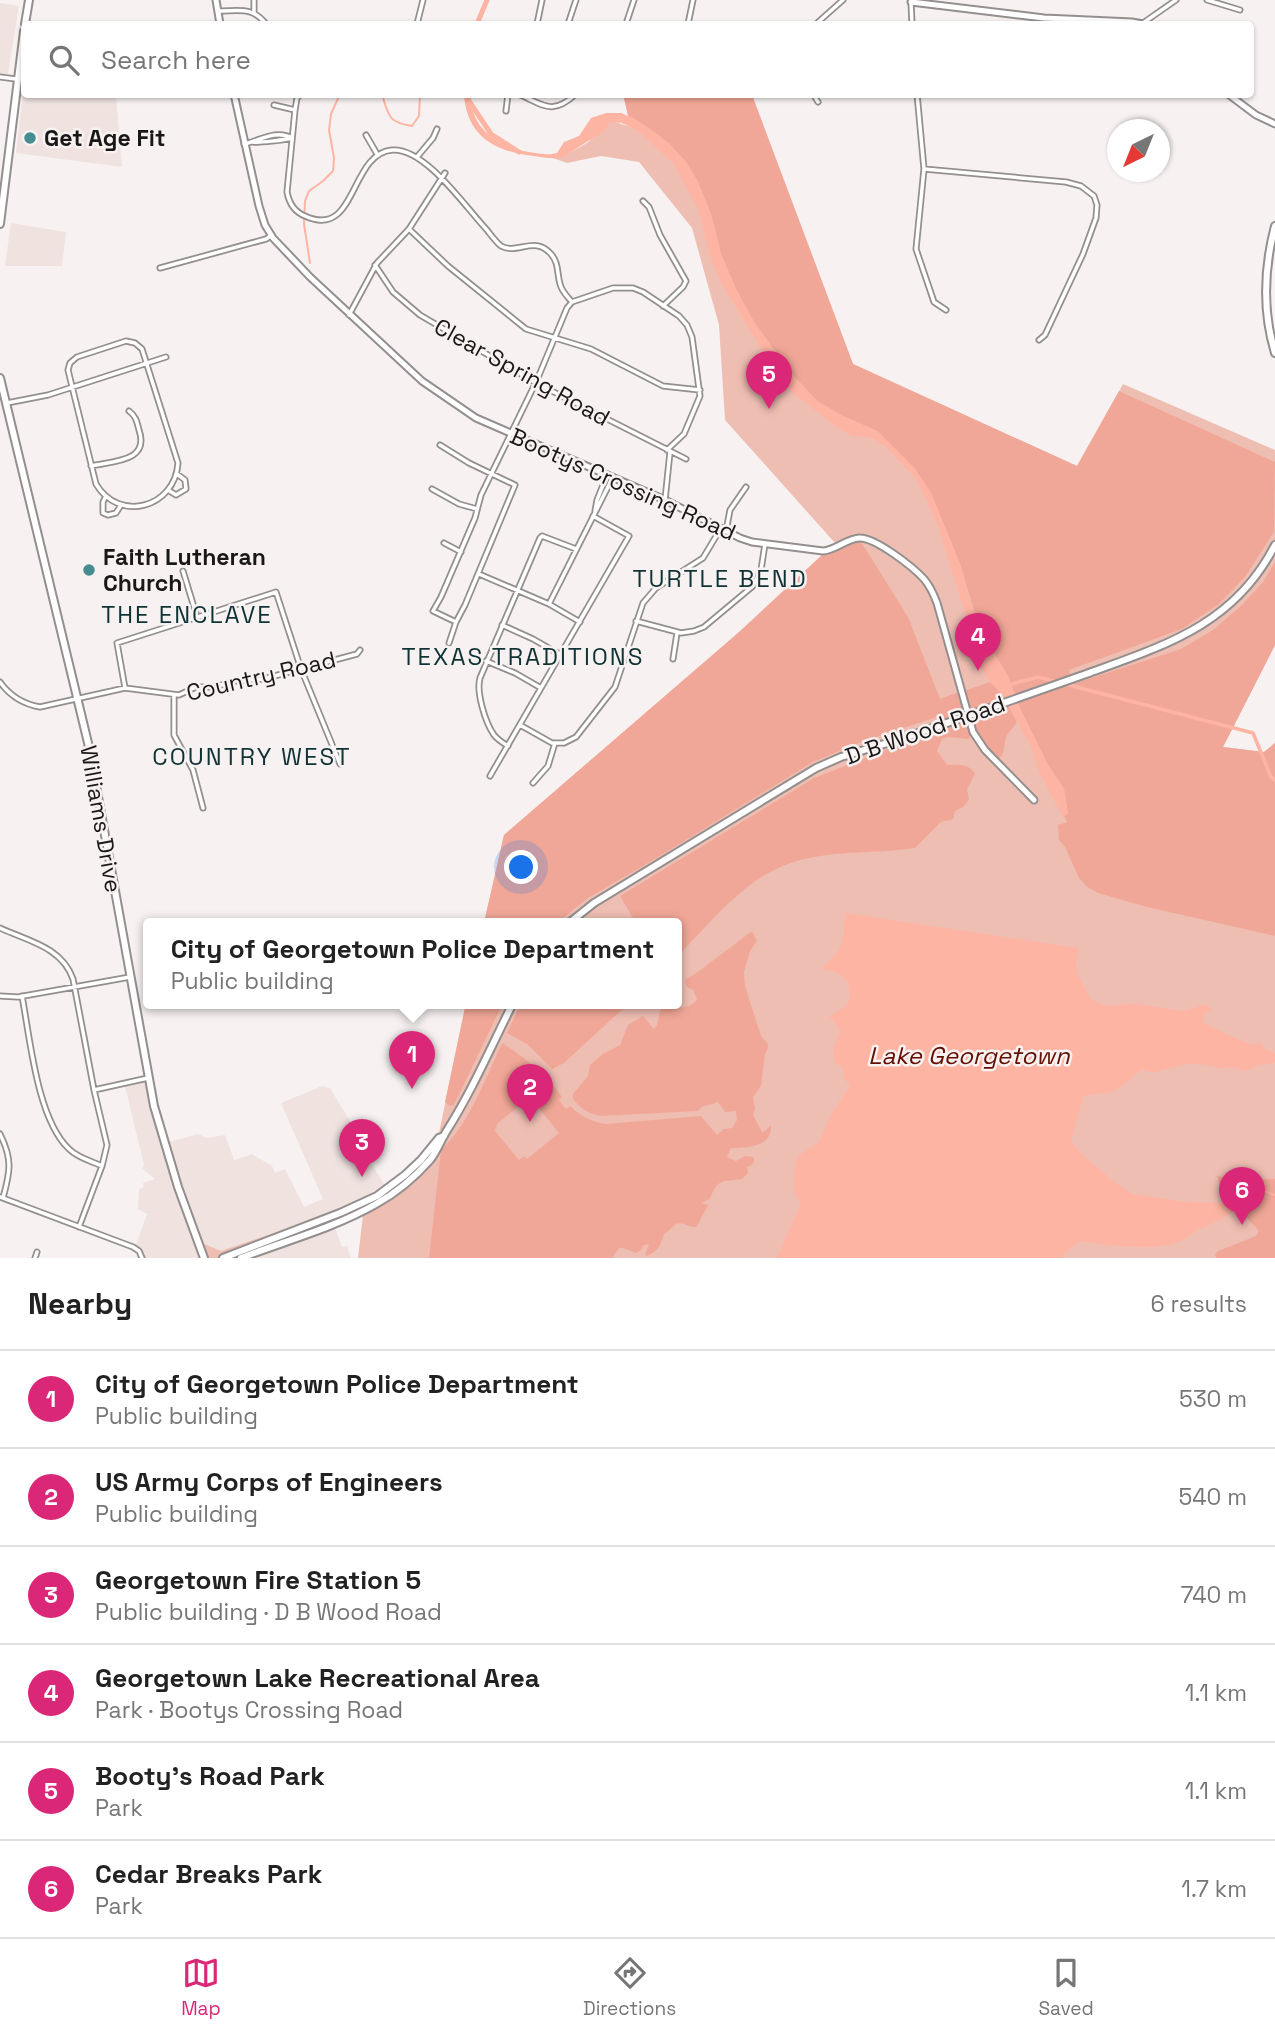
<!DOCTYPE html>
<meta charset="utf-8">
<style>
:root{--surface:#fff;--page:#f6f6f6;--text:#222;--muted:#767676;--line:#e0e0e0;--accent:#db2777}
body{margin:0;font-family:"Space Grotesk",sans-serif;background:var(--page);color:var(--text)}
.compass{position:absolute;left:1107px;top:119px;width:63px;height:63px;border-radius:50%;background:var(--surface);box-shadow:0 2px 5px #0004;rotate:223deg}
.you{position:absolute;left:522px;top:868px;width:24px;height:24px;margin:-18px;border:5px solid #fff;border-radius:50%;background:#1a73e8;box-shadow:0 0 0 10px #1a73e833}
.badge{display:grid;place-items:center;width:46px;height:46px;border-radius:50%;background:var(--accent);color:#fff;font-size:23px;font-weight:700}
.pin{position:absolute;translate:-50% -58px;filter:drop-shadow(0 2px 4px #0008)}
.pin::after{content:'';position:absolute;top:37px;width:24px;height:21px;background:inherit;clip-path:polygon(0 0,100% 0,50% 100%)}
.popup{position:absolute;left:143px;top:918px;width:539px;height:91px;box-sizing:border-box;display:grid;place-content:center;border-radius:7px;background:var(--surface);filter:drop-shadow(0 2px 5px #0005);font-size:23px;white-space:nowrap;color:var(--muted)}
.popup b{font-size:26px;color:var(--text)}
.popup::after{content:'';position:absolute;left:50%;top:100%;margin-left:-14px;border:14px solid transparent;border-top-color:var(--surface)}
.list{margin:0;padding:0;list-style:none}
h2{display:flex;justify-content:space-between;align-items:center;height:91px;margin:0;padding:0 28px;font-size:30px}
h2 small{font-size:23px;font-weight:400;color:var(--muted)}
.list li{display:grid;grid-template-columns:46px 1fr auto;gap:21px;align-items:center;box-sizing:border-box;height:98px;padding:0 28px;border-top:2px solid var(--line)}
.list b{display:block;font-size:26px;white-space:nowrap}
.list p{margin:0;font-size:23px;white-space:nowrap;color:var(--muted)}
.list em{font-size:23px;font-style:normal;color:var(--muted)}
.icon{flex:none;width:38px;height:38px;fill:none;stroke:currentColor;stroke-width:2;stroke-linecap:round;stroke-linejoin:round}
.map{position:relative;flex:none;width:1275px;height:1258px;overflow:hidden}
.search{position:absolute;background:var(--surface);box-shadow:0 2px 5px #0004;left:21px;right:21px;top:21px;height:77px;display:flex;align-items:center;gap:18px;box-sizing:border-box;padding:0 24px;border-radius:7px;color:var(--muted);font-size:26px}
.sheet{height:679px;background:var(--surface)}
nav{display:flex;justify-content:space-around;align-items:center;box-sizing:border-box;height:98px;border-top:2px solid var(--line);background:var(--surface);font-size:19px;color:var(--muted)}
nav a{display:grid;justify-items:center;gap:4px}
nav .on{color:var(--accent)}
.map>svg:first-child{display:block}
.built{fill:#efe2df}
.green{fill:#efbeb3}
.forest{fill:#f1a797;fill-rule:evenodd}
.water{fill:#feb4a3}
.lines{fill:none;stroke-linecap:round;stroke-linejoin:round}
.stream{stroke:#feb4a3;stroke-width:2}
.canal{stroke:#feb4a3;stroke-width:3.5}
.river{stroke:#feb4a3;stroke-width:5}
.minor-casing{stroke:#938f8e;stroke-width:7}
.tertiary-casing{stroke:#938f8e;stroke-width:9}
.secondary-casing{stroke:#938f8e;stroke-width:10}
.minor{stroke:#fff;stroke-width:3.5}
.tertiary{stroke:#fff;stroke-width:5}
.secondary{stroke:#fff;stroke-width:6}
.secondary-bridge-casing{stroke:#938f8e;stroke-width:10;stroke-linecap:butt}
.secondary-bridge{stroke:#fff;stroke-width:6}
.poi-dot{fill:#458d91;stroke:#f7f2f1;stroke-width:2.5}
.labels{text-anchor:middle;dominant-baseline:central;stroke-width:5;stroke-linejoin:round;paint-order:stroke}
.poi-label{font-size:23px;font-weight:bold;fill:#191817;stroke:#f7f2f1;text-anchor:start}
.street-label{font-size:23px;fill:#191817;stroke:#f7f2f1}
.neighbourhood-label{font-size:24px;letter-spacing:2px;fill:#0f3234;stroke:#f7f2f1}
.water-label{font-size:24px;font-style:italic;fill:#640e00;stroke:#f7f2f1}
</style>
<div class="map">
<svg width="1275" height="1258" viewBox="0 0 1275 1258">
<rect width="100%" height="100%" fill="#f7f2f1"/>
<path class="built" d="M 0,3 L 19,6 L 8,74 L 0,75 Z
M 24,83 L 24,94 L 116,96 L 122,167 L 16,153 Z
M 11,223 L 66,232 L 62,266 L 5,266 Z
M 149,1081 L 165,1143 L 198,1134 L 207,1138 L 225,1135 L 234,1160 L 252,1154 L 272,1166 L 275,1173 L 285,1169 L 304,1207 L 323,1199 L 281,1103 L 322,1086 L 330,1088 L 351,1123 L 351,1132 L 369,1164 L 371,1163 L 386,1187 L 363,1201 L 330,1214 L 342,1247 L 347,1246 L 351,1258 L 144,1258 L 136,1245 L 147,1214 L 138,1209 L 139,1189 L 144,1187 L 143,1183 L 155,1179 L 142,1168 L 144,1165 L 125,1086 Z"/>
<path class="green" d="M 639,94 L 752,95 L 853,364 L 1077,466 L 1123,384 L 1275,450 L 1275,645 L 1223,747 L 1264,752 L 1275,743 L 1275,1258 L 358,1258 L 363,1215 L 245,1258 L 208,1258 L 202,1243 L 221,1251 L 327,1215 L 363,1201 L 386,1187 L 405,1172 L 439,1133 L 466,1003 L 676,1003 L 676,923 L 484,923 L 504,835 L 738,633 L 835,543 L 725,420 L 719,325 L 692,228 L 639,162 L 601,156 L 567,163 L 553,158 C 574,154 597,138 610,122 L 615,122 L 631,127 L 624,98 Z"/>
<path class="forest" d="M 639,94 L 752,95 L 853,364 L 1077,466 L 1119,391 L 1275,462 L 1274,532 L 1245,577 L 1219,604 L 1182,629 L 1069,670 L 1070,677 L 1015,695 L 1008,676 L 988,643 L 974,610 L 960,564 L 931,493 L 915,469 L 877,431 L 843,416 L 817,401 L 790,372 L 754,322 L 736,289 L 721,254 L 711,214 L 697,180 L 686,162 L 661,137 L 635,119 L 628,116 L 624,98 Z
M 858,537 L 908,617 L 940,699 L 959,692 L 971,735 L 969,739 L 948,737 L 942,739 L 937,751 L 947,765 C 958,765 969,763 975,774 L 967,789 L 969,800 L 963,807 L 955,811 L 953,819 L 941,822 L 915,848 C 876,854 835,850 797,861 C 746,875 711,923 676,958 L 676,923 L 631,923 L 633,918 L 620,896 L 814,778 L 942,728 L 940,716 L 864,741 L 813,762 L 655,859 L 588,898 L 557,923 L 484,923 L 504,835 L 738,633 L 835,543 Z
M 1275,562 L 1275,645 L 1223,747 L 1264,752 L 1275,743 L 1275,936 L 1147,907 L 1098,893 L 1086,886 L 1079,878 L 1065,847 L 1059,840 L 1058,825 L 1067,822 L 1064,816 L 1068,814 L 1064,789 L 1048,765 L 1017,702 L 1181,649 L 1213,630 L 1242,605 L 1263,582 Z
M 990,682 L 1003,695 L 1017,722 C 1014,727 1008,732 1006,738 C 1003,747 1006,752 998,760 C 975,737 972,720 964,691 Z
M 752,931 L 757,941 L 750,951 L 744,972 L 745,986 L 761,1036 L 768,1044 L 768,1048 L 765,1054 L 761,1086 L 753,1097 L 755,1109 L 753,1115 L 762,1132 L 765,1131 L 771,1125 C 773,1147 747,1148 731,1148 L 727,1157 L 736,1161 L 745,1156 L 753,1157 L 754,1161 L 752,1165 L 747,1167 L 748,1173 L 742,1179 C 722,1182 718,1178 710,1199 L 701,1203 L 708,1205 C 707,1207 698,1225 696,1227 C 690,1228 682,1221 676,1224 C 672,1227 669,1231 664,1234 C 661,1245 658,1251 647,1256 L 645,1254 L 649,1245 L 646,1244 L 643,1246 L 641,1250 L 636,1253 L 623,1248 L 619,1248 L 612,1258 L 429,1258 L 441,1150 C 469,1125 486,1077 502,1043 C 525,1057 546,1075 562,1097 L 559,1100 L 566,1109 L 570,1106 C 581,1116 591,1122 606,1124 L 701,1116 L 717,1135 L 724,1129 L 732,1128 L 737,1120 L 736,1111 L 725,1112 L 718,1102 L 702,1107 L 698,1111 L 600,1116 C 588,1113 581,1109 573,1099 L 573,1094 L 588,1076 L 590,1065 L 603,1054 L 620,1045 L 628,1025 L 643,1016 L 654,1029 C 660,1024 657,1012 664,1004 C 676,1008 689,1011 697,999 L 693,990 L 687,987 L 685,980 L 699,971 ZM 530,1097 L 559,1133 L 527,1159 L 524,1156 L 519,1160 L 495,1131 L 497,1124 Z
M 466,1003 L 503,1003 L 454,1105 L 450,1106 L 445,1102 Z
M 521,1003 L 629,1003 L 564,1063 L 552,1069 L 527,1044 L 507,1033 Z
M 1217,1176 L 1234,1179 L 1275,1179 L 1275,1258 L 1216,1258 L 1215,1255 L 1218,1251 L 1256,1236 L 1258,1232 L 1258,1230 L 1241,1211 L 1252,1194 L 1227,1198 L 1220,1187 Z"/>
<path class="water" d="M 464,95 L 471,95 C 470,128 498,147 529,152 C 538,153 547,156 557,153 L 564,142 L 579,136 L 591,118 L 606,113 L 621,113 L 635,119 L 653,131 L 670,144 L 686,162 L 697,180 L 711,214 L 721,254 L 736,289 L 754,322 L 790,372 L 817,401 L 843,416 L 877,431 L 915,469 L 931,493 L 960,564 L 970,601 L 988,643 L 1008,676 L 1017,702 L 1048,765 L 1064,789 L 1068,814 L 1063,817 L 1039,772 L 1031,747 L 1003,695 L 990,682 L 982,668 L 939,529 L 917,480 L 886,447 L 871,437 L 852,436 L 839,429 L 799,398 L 781,381 L 723,286 L 711,259 L 698,209 L 674,164 L 638,131 L 622,123 L 610,122 C 606,133 595,137 585,143 C 578,147 570,154 562,157 C 553,160 543,157 534,156 C 496,152 467,137 464,95 Z
M 845,913 L 1078,948 L 1076,965 L 1078,976 L 1091,999 L 1104,1006 L 1136,1004 L 1184,1011 L 1206,1004 L 1212,1009 L 1203,1016 L 1204,1023 L 1248,1044 L 1261,1044 L 1265,1049 L 1275,1053 L 1275,1063 L 1258,1065 L 1246,1071 L 1231,1067 L 1219,1068 L 1208,1065 L 1186,1064 L 1162,1070 L 1157,1073 L 1141,1070 L 1125,1084 L 1112,1092 L 1084,1096 L 1071,1139 L 1076,1148 L 1086,1158 L 1117,1184 L 1132,1194 L 1186,1202 L 1219,1203 L 1227,1198 L 1252,1194 L 1250,1201 L 1241,1211 L 1235,1209 C 1223,1219 1216,1222 1202,1228 C 1195,1231 1190,1237 1183,1240 C 1155,1253 1109,1245 1080,1241 L 1064,1254 L 1062,1258 L 777,1258 L 801,1203 L 796,1196 L 794,1186 L 795,1165 L 799,1155 L 819,1142 L 833,1111 L 850,1086 L 844,1078 L 843,1068 L 834,1062 L 833,1050 L 840,1031 L 834,1021 L 829,1017 L 848,1005 C 853,980 845,972 820,969 C 843,952 844,941 845,913 Z"/>
<g class="lines">
<path class="stream" d="M 382,94 C 389,117 388,122 412,126 L 419,116 L 420,94
M 310,263 L 304,224 L 305,201 L 309,191 L 323,181 L 333,171 L 334,158 L 329,130 L 331,114 L 340,94
M 1252,1194 L 1261,1190 L 1275,1195"/>
<path class="canal" d="M 1008,685 L 1038,677 L 1253,733 L 1271,777 L 1275,780"/>
<path class="river" d="M 477,24 L 487,0
M 467,94 L 467,98 L 491,134 L 519,152"/>
<g class="minor-casing">
<path id="minor" d="M 1207,0 L 1240,10
M 911,2 L 912,24
M 218,11 C 239,11 252,6 266,24
M 254,12 L 254,0
M 1143,23 L 1176,0
M 417,24 L 423,0
M 537,24 L 542,0
M 568,24 L 576,0
M 626,24 L 634,0
M 688,24 L 693,0
M 816,24 L 843,0
M 0,77 L 16,79
M 301,94 L 297,98 L 295,110 L 287,192 C 289,203 295,212 305,216 C 357,240 349,154 392,150 C 425,147 466,208 487,230 C 491,235 496,242 501,246 C 517,255 535,235 551,254 C 559,263 557,274 560,284 C 562,292 567,296 572,302
M 518,94 C 544,105 552,116 576,94
M 813,94 L 818,102
M 917,94 L 924,169 L 916,249 L 934,302 L 946,310
M 274,105 L 295,110
M 506,111 L 508,94
M 366,135 L 377,154
M 253,142 C 259,143 285,140 292,138
M 244,144 C 259,141 276,129 292,138
M 417,157 L 433,138 L 437,129
M 924,169 L 1066,182 L 1081,186 L 1094,196 L 1097,205 L 1096,218 L 1083,254 L 1045,335 L 1039,340
M 643,201 L 649,207 L 660,235 L 686,281 L 683,287 L 663,306
M 409,229 L 448,266 L 526,329 L 591,349 L 663,386 L 700,390
M 375,265 L 393,292 L 420,315 L 536,383 L 686,459
M 160,268 L 266,239 L 272,235
M 572,302 L 613,288 L 633,288 L 643,292 L 679,316 L 687,325 L 692,337 L 700,396 L 684,434 L 667,450
M 349,315 L 377,263 L 409,229 L 445,173
M 126,341 L 135,343 L 142,349 L 178,463 C 175,508 119,523 96,484 L 68,370 L 70,363 L 77,357 Z
M 7,403 L 48,395 L 166,357
M 440,445 L 469,463 L 515,485 L 465,605 L 456,622 L 449,643
M 91,466 C 113,461 150,462 139,430 C 137,422 136,416 129,411
M 432,489 L 459,504 L 477,509
M 168,490 L 176,495 L 186,489 L 185,480 L 177,474
M 106,496 L 103,502 L 103,513 L 108,515 L 116,513 L 121,505
M 665,500 L 670,452
M 595,511 L 597,500 L 607,475
M 726,531 L 730,510 L 746,487
M 444,543 L 461,552
M 183,571 L 197,617
M 479,574 L 549,604 L 580,622
M 549,604 L 613,477
M 636,621 L 681,633 L 694,631 L 704,627 L 753,586 L 761,570 L 765,544
M 456,622 L 433,611 L 441,597 L 475,518 L 481,495 L 537,380 L 567,308 L 572,302
M 502,625 L 533,639 L 561,655
M 673,659 L 677,633
M 486,661 L 515,673 L 541,688
M 0,682 C 10,696 23,704 40,707 L 125,688 L 179,695 L 196,687 L 214,687 L 235,681 L 263,679 L 357,654 L 360,650
M 125,688 L 117,643 L 276,592 L 301,669 L 340,764
M 174,695 L 174,735 L 193,770 L 203,808
M 520,725 L 552,743 L 564,743 L 576,737 L 615,687 L 643,603 L 656,588 L 703,558 L 721,528
M 508,746 C 503,743 498,740 494,735 C 485,722 476,692 480,678 L 540,538 L 542,536 L 576,549
M 490,776 L 629,536 L 593,516
M 533,783 L 548,766 L 555,743
M 0,928 C 28,941 62,947 73,979 L 94,1090 L 107,1145 L 102,1166 L 79,1227
M 0,996 L 18,997 L 130,977
M 22,996 C 30,1038 37,1119 69,1149 C 78,1158 91,1161 102,1166
M 94,1090 L 148,1078
M 0,1134 C 13,1160 10,1172 3,1198
M 0,1197 L 133,1247 L 139,1251 L 142,1258
M 35,1258 L 37,1252"/>
</g>
<g class="tertiary-casing">
<path id="tertiary" d="M 216,0 L 220,24
M 911,2 L 1044,18 L 1132,22 L 1143,24
M 234,94 L 259,206 L 265,225 L 273,238 L 310,277 L 422,381 L 476,418 L 665,500 L 740,538 L 752,542 L 823,551 C 836,550 846,539 859,538 C 875,537 913,567 924,579 C 930,586 934,595 937,603 L 973,732 L 985,750 L 1034,800
M 1228,94 L 1256,115 L 1275,124"/>
</g>
<g class="secondary-casing">
<path id="secondary" d="M 25,24 L 29,0
M 0,224 L 24,31
M 1275,226 C 1264,268 1262,310 1275,353
M 0,378 L 89,747 L 154,1106 L 178,1187 L 204,1258
M 1089,673 C 1166,645 1235,624 1275,545
M 569,923 L 594,903 L 816,768 L 841,757 L 907,737
M 223,1258 L 340,1213 L 377,1196 L 405,1175 L 421,1160 L 439,1138 L 444,1136
M 241,1258 C 285,1241 334,1228 376,1204 C 396,1193 415,1177 430,1160 C 437,1151 440,1142 446,1132 C 472,1091 491,1047 513,1003"/>
</g>
<use href="#minor" class="minor"/>
<use href="#tertiary" class="tertiary"/>
<use href="#secondary" class="secondary"/>
<g class="secondary-bridge-casing">
<path id="secondary-bridge" d="M 907,737 L 1089,673"/>
</g>
<use href="#secondary-bridge" class="secondary-bridge"/>
</g>
<g class="poi-dot">
<circle cx="30" cy="138" r="7"/>
<circle cx="89" cy="570" r="7"/>
</g>
<g class="labels">
<g class="poi-label">
<text x="44" y="138">Get Age Fit</text>
<text x="103" y="557">Faith Lutheran<tspan x="103" dy="26">Church</tspan></text>
</g>
<g class="street-label">
<text transform="translate(522 372) rotate(29)">Clear Spring Road</text>
<text transform="translate(623 484) rotate(24)">Bootys Crossing Road</text>
<text transform="translate(261 676) rotate(-13)">Country Road</text>
<text transform="translate(925 730) rotate(-19)">D B Wood Road</text>
<text transform="translate(101 819) rotate(80)">Williams Drive</text>
</g>
<g class="neighbourhood-label">
<text x="720" y="578">TURTLE BEND</text>
<text x="187" y="614">THE ENCLAVE</text>
<text x="523" y="656">TEXAS TRADITIONS</text>
<text x="252" y="756">COUNTRY WEST</text>
</g>
<g class="water-label">
<text x="969" y="1055">Lake Georgetown</text>
</g>
</g>
</svg>
<svg class="compass" viewBox="-18 -18 36 36"><path d="M0-13l5 13h-10z" fill="#e53935"/><path d="M0 13l5-13h-10z" fill="#767676"/></svg>
<div class="you"></div>
<div class="pin badge" style="left:412px;top:1089px">1</div>
<div class="popup"><b>City of Georgetown Police Department</b>Public building</div>
<div class="pin badge" style="left:530px;top:1122px">2</div>
<div class="pin badge" style="left:362px;top:1177px">3</div>
<div class="pin badge" style="left:978px;top:671px">4</div>
<div class="pin badge" style="left:769px;top:409px">5</div>
<div class="pin badge" style="left:1242px;top:1225px">6</div>
<div class="search"><svg class="icon" aria-label="search" viewBox="0 0 24 24"><circle cx="10" cy="10" r="6"/><path d="M15 15l6 6"/></svg>Search here</div>
</div>
<section class="sheet">
<h2>Nearby<small>6 results</small></h2>
<ul class="list">
<li><span class="badge">1</span><div><b>City of Georgetown Police Department</b><p>Public building</p></div><em>530 m</em></li>
<li><span class="badge">2</span><div><b>US Army Corps of Engineers</b><p>Public building</p></div><em>540 m</em></li>
<li><span class="badge">3</span><div><b>Georgetown Fire Station 5</b><p>Public building · D B Wood Road</p></div><em>740 m</em></li>
<li><span class="badge">4</span><div><b>Georgetown Lake Recreational Area</b><p>Park · Bootys Crossing Road</p></div><em>1.1 km</em></li>
<li><span class="badge">5</span><div><b>Booty's Road Park</b><p>Park</p></div><em>1.1 km</em></li>
<li><span class="badge">6</span><div><b>Cedar Breaks Park</b><p>Park</p></div><em>1.7 km</em></li>
</ul>
</section>
<nav>
<a class="on"><svg class="icon" aria-label="map" viewBox="0 0 24 24"><path d="M3 6l6-2 6 2 6-2v14l-6 2-6-2-6 2zM9 4v14M15 6v14"/></svg>Map</a>
<a><svg class="icon" aria-label="directions" viewBox="0 0 24 24"><path d="M12 3l9 9-9 9-9-9zM9 14v-3h6M13 9l2 2-2 2"/></svg>Directions</a>
<a><svg class="icon" aria-label="saved" viewBox="0 0 24 24"><path d="M7 4h10v16l-5-4-5 4z"/></svg>Saved</a>
</nav>
